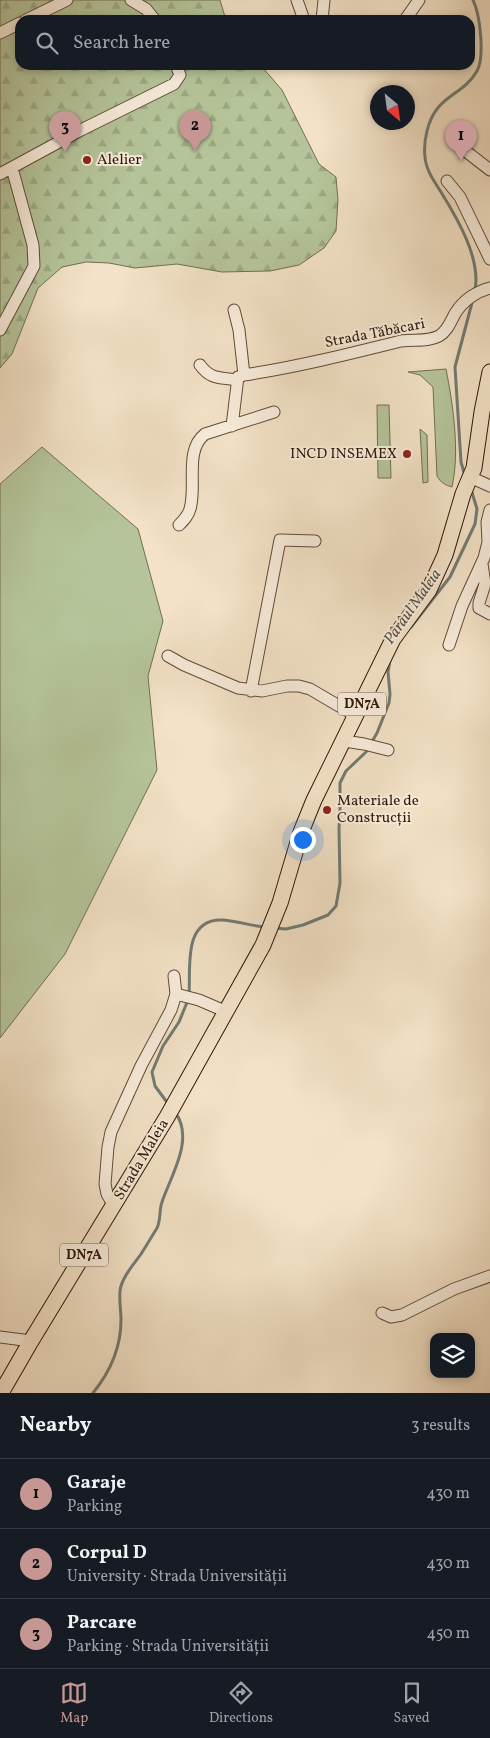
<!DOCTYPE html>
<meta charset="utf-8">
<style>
:root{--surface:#171b24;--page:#20242c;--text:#f1f3f6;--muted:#9ea1a6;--line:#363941;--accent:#c59692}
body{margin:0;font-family:Vollkorn,serif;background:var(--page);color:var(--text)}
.controls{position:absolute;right:15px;bottom:15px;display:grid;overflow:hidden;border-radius:10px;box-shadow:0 2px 8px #0003}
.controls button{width:45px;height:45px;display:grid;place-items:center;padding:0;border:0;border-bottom:1px solid var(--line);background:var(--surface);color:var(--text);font:25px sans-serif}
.compass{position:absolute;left:370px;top:85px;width:45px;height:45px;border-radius:50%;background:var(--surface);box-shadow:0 2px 8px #0003;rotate:151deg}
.you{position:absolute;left:302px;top:839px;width:18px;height:18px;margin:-12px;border:4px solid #fff;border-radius:50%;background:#1a73e8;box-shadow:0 0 0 8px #1a73e833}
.badge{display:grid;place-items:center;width:32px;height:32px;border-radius:50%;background:var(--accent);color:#111;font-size:16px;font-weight:700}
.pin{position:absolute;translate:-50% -41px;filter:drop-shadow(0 1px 2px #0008)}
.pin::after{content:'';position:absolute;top:26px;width:18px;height:15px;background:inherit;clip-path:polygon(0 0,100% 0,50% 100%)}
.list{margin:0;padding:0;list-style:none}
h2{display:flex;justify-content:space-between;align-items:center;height:65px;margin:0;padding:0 20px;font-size:21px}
h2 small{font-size:16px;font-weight:400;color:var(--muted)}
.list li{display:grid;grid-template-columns:32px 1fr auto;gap:15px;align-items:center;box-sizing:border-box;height:70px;padding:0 20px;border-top:1px solid var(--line)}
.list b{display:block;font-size:19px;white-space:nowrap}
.list p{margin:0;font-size:16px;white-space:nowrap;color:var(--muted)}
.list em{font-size:16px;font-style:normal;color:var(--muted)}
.icon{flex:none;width:28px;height:28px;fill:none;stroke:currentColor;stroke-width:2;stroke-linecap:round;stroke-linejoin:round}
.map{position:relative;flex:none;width:490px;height:1393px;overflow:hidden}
.search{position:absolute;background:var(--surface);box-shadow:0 2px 8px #0003;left:15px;right:15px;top:15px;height:55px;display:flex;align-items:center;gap:12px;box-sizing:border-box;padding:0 18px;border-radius:15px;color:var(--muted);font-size:19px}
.sheet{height:275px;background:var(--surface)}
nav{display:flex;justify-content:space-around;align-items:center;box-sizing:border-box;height:70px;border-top:1px solid var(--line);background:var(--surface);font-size:14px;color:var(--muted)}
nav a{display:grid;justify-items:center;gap:2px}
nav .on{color:var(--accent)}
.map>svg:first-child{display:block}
.grass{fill:#b5c49a;stroke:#726e51}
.forest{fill:url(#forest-firs);stroke:#726e51}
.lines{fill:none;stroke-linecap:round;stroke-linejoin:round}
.stream{stroke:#717b73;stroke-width:3}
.minor-casing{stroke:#614a38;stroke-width:13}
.major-casing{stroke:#301708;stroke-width:17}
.minor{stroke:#f7ecdb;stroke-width:11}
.major{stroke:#f3e2c7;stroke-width:15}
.poi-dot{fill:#8f2418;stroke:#f7ecdb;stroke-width:2}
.labels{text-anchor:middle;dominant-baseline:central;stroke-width:4;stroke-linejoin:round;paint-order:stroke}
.shield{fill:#f7ecdb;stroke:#6c5747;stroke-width:1}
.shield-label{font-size:14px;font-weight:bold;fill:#301708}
.poi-label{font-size:15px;fill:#301708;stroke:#f7ecdb;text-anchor:start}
.street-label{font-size:15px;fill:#301708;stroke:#f7ecdb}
.water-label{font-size:16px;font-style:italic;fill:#565146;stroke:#f7ecdb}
</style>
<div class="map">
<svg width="490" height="1393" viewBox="0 0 490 1393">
<defs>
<pattern id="forest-firs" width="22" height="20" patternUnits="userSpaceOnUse" patternTransform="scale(1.25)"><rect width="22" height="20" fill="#b5c49a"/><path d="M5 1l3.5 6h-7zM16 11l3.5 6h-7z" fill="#9ca883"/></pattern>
</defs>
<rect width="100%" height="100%" fill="#f3e2c7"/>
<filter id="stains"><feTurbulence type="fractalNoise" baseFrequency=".004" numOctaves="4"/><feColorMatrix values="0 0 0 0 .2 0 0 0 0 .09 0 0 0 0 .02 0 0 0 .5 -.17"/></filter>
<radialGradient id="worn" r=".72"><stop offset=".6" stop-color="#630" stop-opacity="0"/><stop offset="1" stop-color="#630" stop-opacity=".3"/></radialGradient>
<path class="grass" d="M 446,369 C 453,404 460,452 452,487 C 445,485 441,483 437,476 L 433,387 L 420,375 L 408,372 Z
M 377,405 L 389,405 L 391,478 L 378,478 Z
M 420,429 L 427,435 L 428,482 L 423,483 Z
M 42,447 L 138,529 L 163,621 L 148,676 L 157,770 L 65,954 L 0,1038 L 0,484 Z"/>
<path class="forest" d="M 0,0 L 220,0 L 226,20 L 20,20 L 20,65 L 258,65 L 263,68 L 282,90 L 319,164 L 336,177 L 338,200 L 336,231 L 324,248 L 299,265 L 270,271 L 222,272 L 177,264 L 135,268 L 109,263 L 86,262 L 62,267 L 38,288 L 12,354 L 0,368 Z"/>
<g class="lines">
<path class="stream" d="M 473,0 C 480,14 485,57 477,71 C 462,97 436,94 427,131 C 425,139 424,149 425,157 C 426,170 434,181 441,192 C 457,218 481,258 475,290
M 465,476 L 461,462 L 455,367 L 473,299
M 411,627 L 450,577 L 475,524 L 477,509 L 471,489
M 274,928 L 286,929 L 303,925 L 328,915 L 336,906 L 340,883 L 339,828 L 340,813 L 340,783 L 346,771 L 366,752 L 377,733 L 389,703 L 390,694 L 388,672 L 390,660
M 189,994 C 191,969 182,918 223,920 C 238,921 251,926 265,927
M 169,1105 L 155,1086 L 152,1072 L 163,1046 L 179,1022 L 188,1000
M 93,1393 C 110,1372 121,1347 121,1320 C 121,1309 118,1295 121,1286 C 125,1273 134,1264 141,1254 C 147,1245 152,1236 157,1228 C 161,1220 159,1210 162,1202 C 171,1175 195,1139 175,1112"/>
<g class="minor-casing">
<path id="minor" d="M 131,0 L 146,9 L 155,20
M 297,0 L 304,20
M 26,20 L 67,0
M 322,20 L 324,0
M 405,20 L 419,0
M 0,33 L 20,23
M 463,149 L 490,170
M 0,174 L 81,130 L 174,84 L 180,75 L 176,65
M 447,181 L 460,197 L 490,259
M 234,310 L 239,330 L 244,375
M 0,330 L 34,266 L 33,245 L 12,168
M 200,365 C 211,380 220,377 237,380
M 232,426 L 238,377 L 244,375 C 297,367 349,354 401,341 C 414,339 428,342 439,336 C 448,331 451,320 456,312 C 464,300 477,291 490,288
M 470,477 L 490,486
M 179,525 C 184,520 188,516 190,509 C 197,486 184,450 205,434 L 274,412
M 482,564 L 485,584 L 479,603 L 479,608 L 490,614
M 449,645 L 462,606 L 484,558 L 488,542 L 487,522 L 490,510
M 168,656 L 184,665 L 238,688 L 262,691 L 287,686 L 299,686 L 310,689 L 356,716
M 251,691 L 280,540 L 315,541
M 344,741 L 364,744 L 388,750
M 174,976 L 176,994 L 199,1000 L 227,1012
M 114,1206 L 107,1194 L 105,1184 L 108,1147 L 111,1132 L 141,1066 L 171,1010 L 176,994
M 382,1313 L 391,1317 L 402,1315 L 454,1289 L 490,1276
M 0,1337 L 31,1341"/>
</g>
<g class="major-casing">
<path id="major" d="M 1,1393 L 31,1341 L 167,1117 L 263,945 L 280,903 L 301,832 L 314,800 L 393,639 L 429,590 L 445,555 L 463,494 L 474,468 L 482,412 L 490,372"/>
</g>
<use href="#minor" class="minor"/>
<use href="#major" class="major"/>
</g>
<g class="poi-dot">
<circle cx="87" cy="160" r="5"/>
<circle cx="407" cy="454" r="5"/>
<circle cx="327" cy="810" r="5"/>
</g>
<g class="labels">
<g class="shield">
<rect x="338" y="692.5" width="48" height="23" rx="4"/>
<rect x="60" y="1243.5" width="48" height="23" rx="4"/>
</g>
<g class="shield-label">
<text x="362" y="704">DN7A</text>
<text x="84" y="1255">DN7A</text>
</g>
<g class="poi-label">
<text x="97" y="160">Alelier</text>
<text x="397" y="454" text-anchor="end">INCD INSEMEX</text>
<text x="337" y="801">Materiale de<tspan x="337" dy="17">Construcții</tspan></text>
</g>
<g class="street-label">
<text transform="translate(375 334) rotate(-11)">Strada Tăbăcari</text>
<text transform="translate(142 1160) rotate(-59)">Strada Maleia</text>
</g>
<g class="water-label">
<text transform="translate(413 607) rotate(-55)">Pârâul Maleia</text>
</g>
</g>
<rect width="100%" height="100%" filter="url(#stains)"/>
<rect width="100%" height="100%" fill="url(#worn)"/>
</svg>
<div class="controls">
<button><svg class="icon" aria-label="layers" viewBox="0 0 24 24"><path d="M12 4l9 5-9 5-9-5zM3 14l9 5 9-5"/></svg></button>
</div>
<svg class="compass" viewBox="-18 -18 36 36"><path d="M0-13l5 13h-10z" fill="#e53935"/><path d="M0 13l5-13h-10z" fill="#9ea1a6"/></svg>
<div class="you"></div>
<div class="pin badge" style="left:461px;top:161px">1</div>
<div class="pin badge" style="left:195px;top:151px">2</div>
<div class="pin badge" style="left:65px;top:152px">3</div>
<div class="search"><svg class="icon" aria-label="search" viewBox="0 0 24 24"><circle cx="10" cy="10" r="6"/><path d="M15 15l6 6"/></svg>Search here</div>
</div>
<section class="sheet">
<h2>Nearby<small>3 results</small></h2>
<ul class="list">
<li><span class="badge">1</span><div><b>Garaje</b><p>Parking</p></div><em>430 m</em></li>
<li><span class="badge">2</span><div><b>Corpul D</b><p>University · Strada Universității</p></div><em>430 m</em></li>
<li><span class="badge">3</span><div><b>Parcare</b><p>Parking · Strada Universității</p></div><em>450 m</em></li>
</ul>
</section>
<nav>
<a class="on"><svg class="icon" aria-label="map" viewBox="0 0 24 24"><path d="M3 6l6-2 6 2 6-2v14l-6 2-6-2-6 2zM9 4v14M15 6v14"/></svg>Map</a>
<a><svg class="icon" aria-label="directions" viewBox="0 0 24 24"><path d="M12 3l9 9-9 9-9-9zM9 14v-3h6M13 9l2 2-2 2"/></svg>Directions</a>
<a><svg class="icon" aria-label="saved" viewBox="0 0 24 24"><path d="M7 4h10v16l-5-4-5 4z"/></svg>Saved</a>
</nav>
